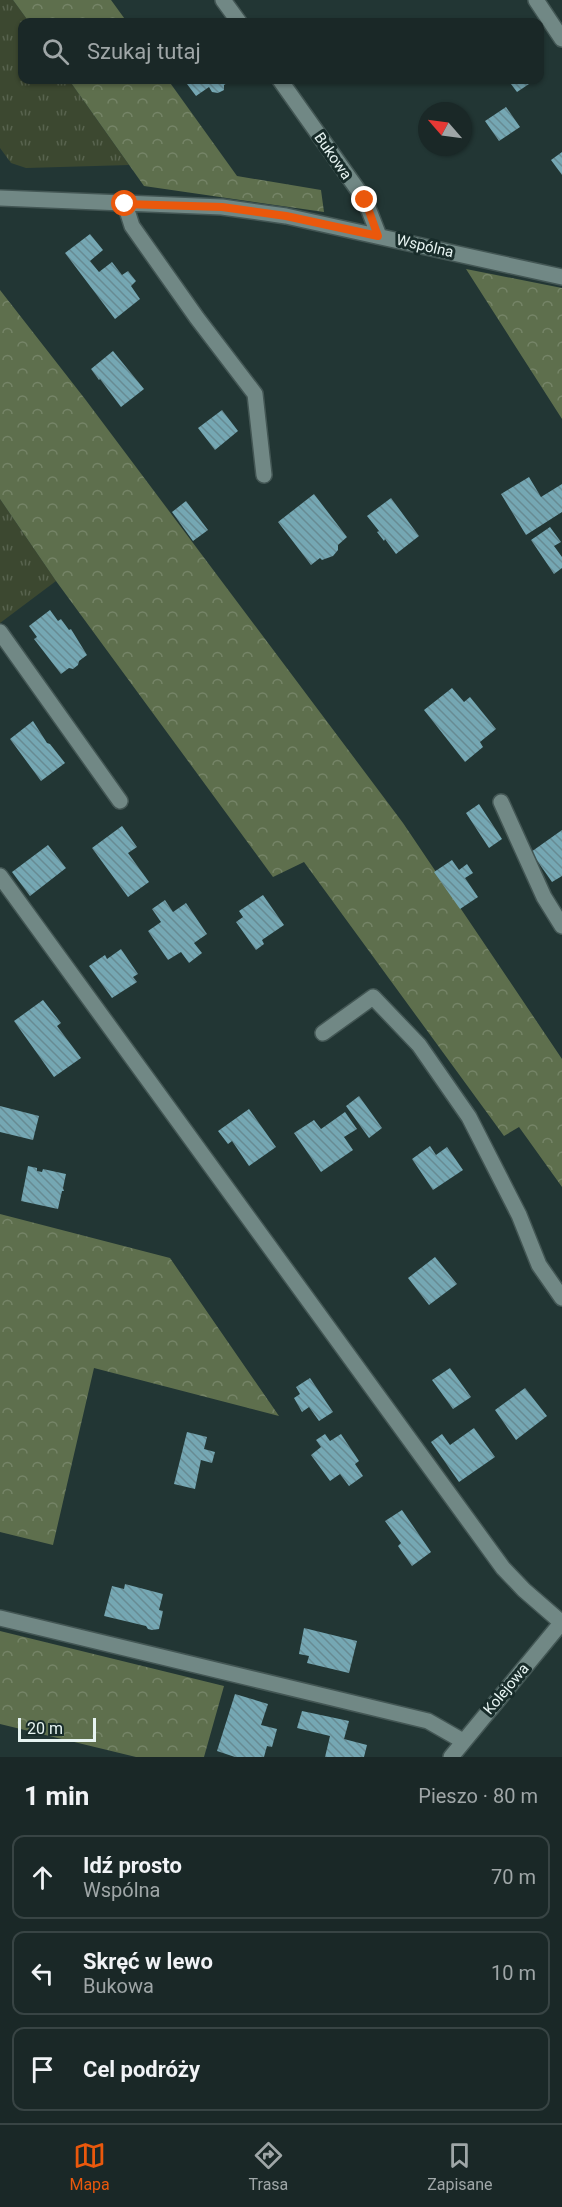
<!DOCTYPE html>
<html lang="pl">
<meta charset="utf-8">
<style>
:root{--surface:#1a2827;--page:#273433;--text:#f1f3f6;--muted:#9fa6a7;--line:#384444;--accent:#ea580c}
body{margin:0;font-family:Roboto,sans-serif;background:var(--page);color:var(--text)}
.compass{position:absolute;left:418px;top:102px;width:54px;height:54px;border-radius:50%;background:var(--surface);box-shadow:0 2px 4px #0004;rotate:298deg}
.scale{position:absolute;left:18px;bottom:15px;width:78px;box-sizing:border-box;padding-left:6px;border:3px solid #e7f4f2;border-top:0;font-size:16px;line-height:21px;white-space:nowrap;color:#e7f4f2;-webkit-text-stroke:4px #182c2a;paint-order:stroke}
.stop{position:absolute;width:18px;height:18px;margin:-14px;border:4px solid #ea580c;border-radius:50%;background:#fff}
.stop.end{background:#ea580c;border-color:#fff;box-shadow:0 2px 6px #0008}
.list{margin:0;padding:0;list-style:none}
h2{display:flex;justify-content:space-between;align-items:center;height:78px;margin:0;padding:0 24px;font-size:26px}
h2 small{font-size:20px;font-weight:400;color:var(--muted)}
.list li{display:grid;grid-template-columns:39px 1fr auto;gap:18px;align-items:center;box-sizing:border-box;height:84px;margin:0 12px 12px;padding:0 12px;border:2px solid var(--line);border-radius:12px}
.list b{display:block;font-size:22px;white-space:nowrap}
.list p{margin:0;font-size:20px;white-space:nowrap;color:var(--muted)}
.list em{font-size:20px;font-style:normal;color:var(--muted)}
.icon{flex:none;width:33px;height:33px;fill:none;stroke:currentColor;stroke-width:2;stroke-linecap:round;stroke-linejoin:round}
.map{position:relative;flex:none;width:562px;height:1757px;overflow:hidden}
.search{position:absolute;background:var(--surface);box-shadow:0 2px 4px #0004;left:18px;right:18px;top:18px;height:66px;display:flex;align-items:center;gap:15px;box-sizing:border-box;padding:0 21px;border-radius:12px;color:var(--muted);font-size:22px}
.sheet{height:366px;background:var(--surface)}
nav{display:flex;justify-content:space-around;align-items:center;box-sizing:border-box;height:84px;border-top:2px solid var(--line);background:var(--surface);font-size:16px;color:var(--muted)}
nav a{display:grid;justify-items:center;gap:3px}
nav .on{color:var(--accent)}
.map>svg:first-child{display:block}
.grass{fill:url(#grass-tufts)}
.forest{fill:url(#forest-crowns)}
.building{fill:url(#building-back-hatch)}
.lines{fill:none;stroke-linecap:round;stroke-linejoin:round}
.minor-casing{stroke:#435654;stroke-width:18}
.minor{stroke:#718885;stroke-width:15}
.route{stroke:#ea580c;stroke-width:8}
.labels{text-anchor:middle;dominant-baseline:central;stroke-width:6;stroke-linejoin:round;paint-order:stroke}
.street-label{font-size:15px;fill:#e7f4f2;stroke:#182c2a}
</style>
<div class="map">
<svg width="562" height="1757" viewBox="0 0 562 1757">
<defs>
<pattern id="grass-tufts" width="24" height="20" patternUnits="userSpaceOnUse" patternTransform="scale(1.5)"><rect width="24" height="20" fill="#3c4830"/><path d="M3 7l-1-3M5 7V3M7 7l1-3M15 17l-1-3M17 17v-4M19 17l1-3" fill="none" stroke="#58634e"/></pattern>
<pattern id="forest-crowns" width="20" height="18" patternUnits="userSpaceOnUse" patternTransform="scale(1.5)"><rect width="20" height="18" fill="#5e6f4d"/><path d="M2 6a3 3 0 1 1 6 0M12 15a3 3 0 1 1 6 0" fill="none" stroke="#758467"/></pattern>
<pattern id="building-back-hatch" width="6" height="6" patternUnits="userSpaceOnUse" patternTransform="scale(1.5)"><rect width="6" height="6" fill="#75a7b3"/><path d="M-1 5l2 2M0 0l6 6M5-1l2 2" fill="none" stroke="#678b93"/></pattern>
</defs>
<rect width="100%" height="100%" fill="#223634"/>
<path class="grass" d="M 0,0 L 13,0 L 29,22 L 22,22 L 22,80 L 69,80 L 129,165 L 26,168 L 11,163 L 0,148 Z
M 0,499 L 56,581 L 0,623 Z"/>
<path class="forest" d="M 13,0 L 111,0 L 127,22 L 29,22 Z
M 69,80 L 168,80 L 237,176 L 321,190 L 324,212 L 144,186 Z
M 466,269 L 562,288 L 562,419 Z
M 0,290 L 85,399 L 403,823 L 562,1059 L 562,1187 L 519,1127 L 504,1136 L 304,862 L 273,877 L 56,581 L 0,499 Z
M 0,1214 L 170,1258 L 279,1416 L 94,1368 L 53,1545 L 0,1532 Z
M 0,1631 L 224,1686 L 204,1757 L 136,1757 L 0,1724 Z"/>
<path class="building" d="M 184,80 L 232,80 L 224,85 L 224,90 L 218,93 L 212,92 L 209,87 L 196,96 Z
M 508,80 L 535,80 L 517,92 Z
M 506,107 L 520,127 L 499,141 L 485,121 Z
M 562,152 L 562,175 L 551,160 Z
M 90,234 L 103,250 L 90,261 L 99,272 L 112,262 L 122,275 L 128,271 L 136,281 L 131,286 L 140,299 L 115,319 L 65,253 Z
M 113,351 L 144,389 L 121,407 L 100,379 L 99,380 L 91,369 Z
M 222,410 L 238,431 L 215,450 L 198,428 Z
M 529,477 L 541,497 L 562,484 L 562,512 L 526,535 L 501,494 Z
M 314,494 L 347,537 L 338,545 L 338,550 L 333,556 L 322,560 L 320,558 L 311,565 L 278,522 Z
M 391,498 L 419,536 L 396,554 L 385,539 L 384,541 L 377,532 L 379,531 L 367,516 Z
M 186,501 L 208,530 L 193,541 L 172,512 Z
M 550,527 L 561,542 L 554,546 L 562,557 L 562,568 L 554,574 L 531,540 Z
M 50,610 L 58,621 L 61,619 L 69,630 L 71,629 L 87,655 L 79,661 L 78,665 L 73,669 L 69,668 L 61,674 L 34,639 L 37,637 L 29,626 Z
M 452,688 L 464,702 L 470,697 L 496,729 L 480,742 L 483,747 L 465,762 L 424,710 Z
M 33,721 L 47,743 L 50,744 L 65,763 L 41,781 L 10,739 Z
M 479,804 L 502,839 L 489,848 L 466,813 Z
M 122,826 L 137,847 L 128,853 L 149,882 L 128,897 L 92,848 Z
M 562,830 L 562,876 L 552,882 L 531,852 Z
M 48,845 L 66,868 L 30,896 L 12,872 Z
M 452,860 L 459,870 L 467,864 L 473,873 L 465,878 L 478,897 L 460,909 L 434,872 Z
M 263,895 L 284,925 L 262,940 L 264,944 L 256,950 L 236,922 L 243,917 L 239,911 Z
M 165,900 L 173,912 L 186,903 L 207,934 L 194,943 L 202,953 L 189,963 L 181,952 L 168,960 L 148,931 L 161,922 L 152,909 Z
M 121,949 L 138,974 L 133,977 L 137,982 L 112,998 L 89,966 L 105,955 L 107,959 Z
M 43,1000 L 61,1023 L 57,1026 L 81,1058 L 54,1077 L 14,1021 Z
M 359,1096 L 382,1128 L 369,1138 L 346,1106 Z
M 0,1106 L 39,1116 L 33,1140 L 0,1132 Z
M 249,1109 L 276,1147 L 249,1166 L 232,1141 L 228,1144 L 218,1131 Z
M 345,1112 L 357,1129 L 344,1137 L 353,1150 L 321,1172 L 294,1133 L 314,1120 L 321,1129 Z
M 430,1146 L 436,1155 L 447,1147 L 463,1170 L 433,1190 L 412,1159 Z
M 28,1166 L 37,1168 L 37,1171 L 42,1172 L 43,1169 L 66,1174 L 63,1188 L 64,1191 L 62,1191 L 58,1209 L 21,1201 Z
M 435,1257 L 457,1284 L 429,1305 L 408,1278 Z
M 450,1368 L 471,1397 L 453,1409 L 432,1380 Z
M 310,1378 L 333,1412 L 319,1421 L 309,1407 L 302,1412 L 294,1398 L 300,1394 L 296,1387 Z
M 525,1388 L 547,1416 L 516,1440 L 495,1410 Z
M 474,1428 L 495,1457 L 459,1482 L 431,1442 L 442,1434 L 450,1445 Z
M 187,1432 L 207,1437 L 204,1449 L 215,1452 L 212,1463 L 201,1460 L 195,1489 L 174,1484 Z
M 325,1434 L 330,1441 L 341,1434 L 359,1461 L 355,1464 L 363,1476 L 349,1486 L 340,1474 L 330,1481 L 311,1455 L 321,1447 L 316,1440 Z
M 402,1510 L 431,1552 L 412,1566 L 398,1546 L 401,1543 L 385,1521 Z
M 125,1584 L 163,1594 L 159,1610 L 163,1611 L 159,1629 L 152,1630 L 148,1629 L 146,1626 L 104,1616 L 112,1586 L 124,1589 Z
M 304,1628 L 357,1641 L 349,1673 L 307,1663 L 309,1656 L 299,1654 Z
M 235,1694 L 268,1704 L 261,1725 L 277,1729 L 272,1747 L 267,1746 L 264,1757 L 235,1757 L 217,1751 Z
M 302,1711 L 349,1721 L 344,1739 L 367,1745 L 364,1757 L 325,1757 L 330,1736 L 297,1728 Z"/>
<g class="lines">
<g class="minor-casing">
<path id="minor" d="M 223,0 L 239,22
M 536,0 L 562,39
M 280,80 L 365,200 L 379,236
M 0,198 L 222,207 L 286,216 L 562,277
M 125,204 L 132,226 L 197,318 L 255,394 L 264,475
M 0,632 L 120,801
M 501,802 L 544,897 L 562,926
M 0,876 L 503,1568 L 524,1590 L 562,1623
M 323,1033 L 373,997 L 419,1045 L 469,1117 L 519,1215 L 539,1265 L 562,1298
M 0,1618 L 428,1721 L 463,1741
M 451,1757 L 562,1622"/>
</g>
<use href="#minor" class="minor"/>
</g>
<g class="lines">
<path class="route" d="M 125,204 L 222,207 L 286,216 L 378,236 L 365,200"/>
</g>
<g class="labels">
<g class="street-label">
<text transform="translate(333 156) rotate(55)">Bukowa</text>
<text transform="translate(425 246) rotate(13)">Wspólna</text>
<text transform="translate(506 1689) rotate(-50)">Kolejowa</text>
</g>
</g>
</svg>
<svg class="compass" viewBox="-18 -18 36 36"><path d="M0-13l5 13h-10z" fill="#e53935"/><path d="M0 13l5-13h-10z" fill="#9fa6a7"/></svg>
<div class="scale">20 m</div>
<div class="stop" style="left:125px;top:204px"></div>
<div class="stop end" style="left:365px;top:200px"></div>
<div class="search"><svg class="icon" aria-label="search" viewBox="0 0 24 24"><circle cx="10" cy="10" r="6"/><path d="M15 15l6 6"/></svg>Szukaj tutaj</div>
</div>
<section class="sheet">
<h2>1 min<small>Pieszo · 80 m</small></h2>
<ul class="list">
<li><svg class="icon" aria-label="ahead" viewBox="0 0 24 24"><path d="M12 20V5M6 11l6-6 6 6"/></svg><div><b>Idź prosto</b><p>Wspólna</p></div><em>70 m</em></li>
<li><svg class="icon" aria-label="left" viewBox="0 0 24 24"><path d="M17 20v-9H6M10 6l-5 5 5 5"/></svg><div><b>Skręć w lewo</b><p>Bukowa</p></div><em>10 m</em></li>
<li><svg class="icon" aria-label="arrive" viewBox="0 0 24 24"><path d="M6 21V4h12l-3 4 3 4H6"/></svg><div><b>Cel podróży</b></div></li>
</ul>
</section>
<nav>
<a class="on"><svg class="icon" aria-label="map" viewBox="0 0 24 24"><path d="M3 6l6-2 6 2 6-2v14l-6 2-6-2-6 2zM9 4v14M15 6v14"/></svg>Mapa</a>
<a><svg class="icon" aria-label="directions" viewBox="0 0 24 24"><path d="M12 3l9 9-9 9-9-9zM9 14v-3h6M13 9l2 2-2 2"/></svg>Trasa</a>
<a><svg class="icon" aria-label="saved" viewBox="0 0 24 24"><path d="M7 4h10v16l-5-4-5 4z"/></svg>Zapisane</a>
</nav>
